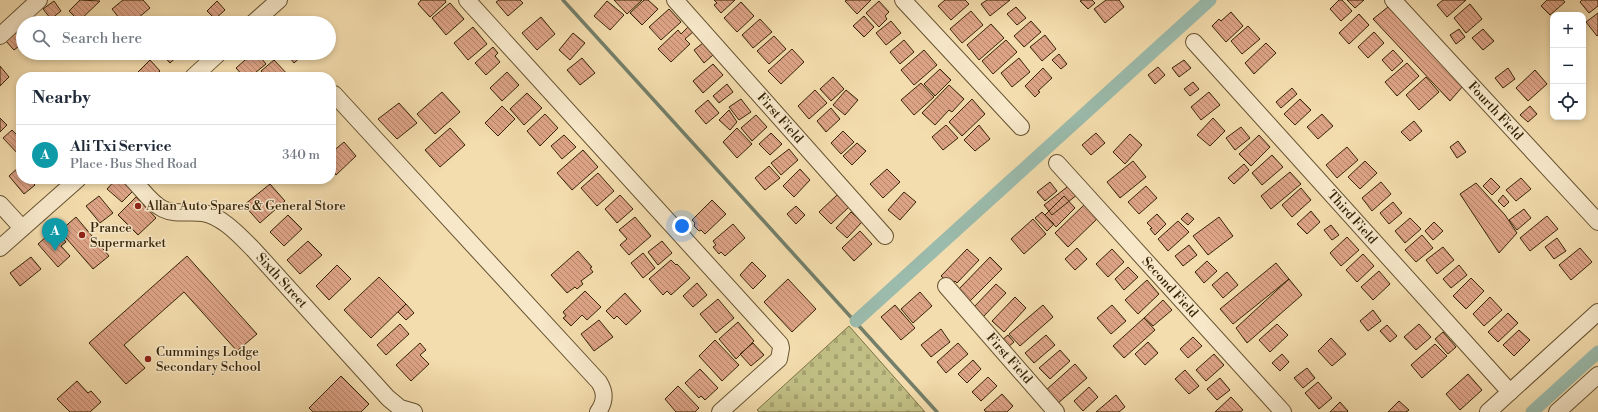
<!DOCTYPE html>
<meta charset="utf-8">
<style>
:root{--surface:#fff;--page:#f2f2f3;--text:#1f2937;--muted:#747a83;--line:#e0e1e3;--accent:#8f2418}
body{margin:0;font-family:"Libre Bodoni",serif;background:var(--page);color:var(--text)}
.controls{position:absolute;right:12px;top:12px;display:grid;overflow:hidden;border-radius:8px;box-shadow:0 2px 6px #0003}
.controls button{width:36px;height:36px;display:grid;place-items:center;padding:0;border:0;border-bottom:1px solid var(--line);background:var(--surface);color:var(--text);font:20px sans-serif}
.you{position:absolute;left:682px;top:226px;width:14px;height:14px;margin:-10px;border:3px solid #fff;border-radius:50%;background:#1a73e8;box-shadow:0 0 0 6px #1a73e833}
.badge{display:grid;place-items:center;width:26px;height:26px;border-radius:50%;background:var(--accent);color:#fff;font-size:13px;font-weight:700}
.pin{position:absolute;translate:-50% -33px;filter:drop-shadow(0 1px 2px #0008)}
.pin::after{content:'';position:absolute;top:21px;width:14px;height:12px;background:inherit;clip-path:polygon(0 0,100% 0,50% 100%)}
.list{margin:0;padding:0;list-style:none}
h2{display:flex;justify-content:space-between;align-items:center;height:52px;margin:0;padding:0 16px;font-size:17px}
h2 small{font-size:13px;font-weight:400;color:var(--muted)}
.list li{display:grid;grid-template-columns:26px 1fr auto;gap:12px;align-items:center;box-sizing:border-box;height:60px;padding:0 16px;border-top:1px solid var(--line)}
.list b{display:block;font-size:15px;white-space:nowrap}
.list p{margin:0;font-size:13px;white-space:nowrap;color:var(--muted)}
.list em{font-size:13px;font-style:normal;color:var(--muted)}
.icon{flex:none;width:22px;height:22px;fill:none;stroke:currentColor;stroke-width:2;stroke-linecap:round;stroke-linejoin:round}
.map{position:relative;flex:none;width:1598px;height:412px;overflow:hidden}
.search{position:absolute;background:var(--surface);box-shadow:0 2px 6px #0003;left:16px;top:16px;width:320px;height:44px;display:flex;align-items:center;gap:10px;box-sizing:border-box;padding:0 14px;border-radius:22px;color:var(--muted);font-size:15px}
.panel{position:absolute;background:var(--surface);box-shadow:0 2px 6px #0003;left:16px;top:72px;width:320px;height:112px;border-radius:16px}
.map>svg:first-child{display:block}
.cemetery{fill:url(#cemetery-stones);stroke:#7c7246}
.lines{fill:none;stroke-linecap:round;stroke-linejoin:round}
.stream{stroke:#737f6a;stroke-width:3.5}
.canal{stroke:#9bbbac;stroke-width:13}
.building{fill:url(#building-back-hatch);stroke:#372406}
.minor-casing{stroke:#665230;stroke-width:18}
.minor{stroke:#f7e8ca;stroke-width:16}
.poi-dot{fill:#8f2418;stroke:#f7e8ca;stroke-width:1.5}
.labels{text-anchor:middle;dominant-baseline:central;stroke-width:3;stroke-linejoin:round;paint-order:stroke}
.street-label{font-size:13px;fill:#372406;stroke:#f7e8ca}
.poi-label{font-size:13px;fill:#372406;stroke:#f7e8ca;text-anchor:start}
</style>
<div class="map">
<svg width="1598" height="412" viewBox="0 0 1598 412">
<defs>
<pattern id="cemetery-stones" width="16" height="16" patternUnits="userSpaceOnUse"><rect width="16" height="16" fill="#c1bf85"/><path d="M2 7V4a2 2 0 0 1 4 0v3zM10 15v-3a2 2 0 0 1 4 0v3z" fill="#a6a471"/></pattern>
<pattern id="building-back-hatch" width="6" height="6" patternUnits="userSpaceOnUse"><rect width="6" height="6" fill="#dda386"/><path d="M-1 5l2 2M0 0l6 6M5-1l2 2" fill="none" stroke="#b4856c"/></pattern>
</defs>
<rect width="100%" height="100%" fill="#f3dcad"/>
<filter id="stains"><feTurbulence type="fractalNoise" baseFrequency=".005" numOctaves="4"/><feColorMatrix values="0 0 0 0 .2 0 0 0 0 .09 0 0 0 0 .02 0 0 0 .5 -.17"/></filter>
<radialGradient id="worn" r=".72"><stop offset=".6" stop-color="#630" stop-opacity="0"/><stop offset="1" stop-color="#630" stop-opacity=".3"/></radialGradient>
<path class="cemetery" d="M 849,326 L 925,412 L 759,412 L 757,410 Z"/>
<g class="lines">
<path class="stream" d="M 563,0 L 937,412"/>
<path class="canal" d="M 856,321 L 1210,0
M 1532,412 L 1598,352"/>
</g>
<path class="building" d="M 80,0 L 100,1 L 79,21 L 69,11 Z
M 123,0 L 143,0 L 150,8 L 132,23 L 123,23 L 112,9 Z
M 421,0 L 445,0 L 446,2 L 430,17 L 418,4 Z
M 499,0 L 520,0 L 523,3 L 508,16 L 496,2 Z
M 614,0 L 642,0 L 627,14 Z
M 644,0 L 648,0 L 658,9 L 642,25 L 630,13 Z
M 714,0 L 735,0 L 721,13 L 714,5 L 717,3 Z
M 847,0 L 871,0 L 857,14 L 845,1 Z
M 945,0 L 965,0 L 969,4 L 951,20 L 938,6 Z
M 987,0 L 1010,0 L 990,16 L 981,4 Z
M 1082,0 L 1092,0 L 1095,3 L 1088,9 L 1080,1 Z
M 1106,0 L 1119,0 L 1124,7 L 1105,23 L 1094,9 Z
M 1339,0 L 1342,0 L 1352,11 L 1341,21 L 1330,9 Z
M 1347,0 L 1364,0 L 1355,8 Z
M 1443,0 L 1466,0 L 1447,17 L 1437,5 Z
M 1547,0 L 1563,0 L 1565,2 L 1550,15 L 1541,6 Z
M 1582,0 L 1598,0 L 1598,6 L 1589,13 L 1580,2 Z
M 54,1 L 61,11 L 51,19 L 43,9 Z
M 217,1 L 225,10 L 215,19 L 207,11 Z
M 607,1 L 624,15 L 610,30 L 594,16 Z
M 879,1 L 889,12 L 885,16 L 887,19 L 879,27 L 866,13 Z
M 741,2 L 754,16 L 737,32 L 724,18 Z
M 450,3 L 464,19 L 446,35 L 432,18 Z
M 1393,3 L 1463,86 L 1450,101 L 1373,19 Z
M 1470,4 L 1482,19 L 1466,33 L 1454,18 Z
M 1016,7 L 1026,18 L 1017,25 L 1007,14 Z
M 669,9 L 681,22 L 661,40 L 649,27 Z
M 971,11 L 983,25 L 962,43 L 950,29 Z
M 1231,12 L 1243,26 L 1226,42 L 1212,26 L 1219,19 L 1221,21 Z
M 1598,13 L 1598,35 L 1597,36 L 1586,22 Z
M 1359,14 L 1369,25 L 1349,44 L 1339,33 Z
M 864,16 L 874,27 L 864,37 L 853,26 Z
M 541,17 L 555,34 L 537,50 L 522,33 Z
M 760,19 L 772,32 L 753,48 L 742,35 Z
M 891,21 L 901,33 L 886,45 L 876,33 Z
M 1031,21 L 1041,32 L 1024,47 L 1014,36 Z
M 991,24 L 1004,38 L 979,60 L 967,45 Z
M 689,26 L 694,31 L 685,39 L 690,44 L 671,62 L 658,49 L 678,30 L 681,34 Z
M 1248,26 L 1260,39 L 1242,54 L 1231,41 Z
M 473,27 L 487,44 L 468,60 L 454,43 Z
M 1459,29 L 1465,37 L 1456,44 L 1450,35 Z
M 1483,29 L 1494,41 L 1483,50 L 1472,38 Z
M 15,32 L 23,43 L 14,50 L 5,40 Z
M 1374,32 L 1384,43 L 1368,58 L 1358,47 Z
M 573,33 L 585,43 L 570,60 L 559,50 Z
M 1045,35 L 1056,49 L 1042,61 L 1030,47 Z
M 774,36 L 786,49 L 769,64 L 757,51 Z
M 904,40 L 914,52 L 900,64 L 890,52 Z
M 1006,40 L 1017,52 L 993,74 L 982,61 Z
M 703,43 L 713,55 L 704,63 L 694,50 Z
M 1266,43 L 1276,53 L 1254,74 L 1245,63 Z
M 493,47 L 498,53 L 495,56 L 500,62 L 486,75 L 475,63 Z
M 792,49 L 804,62 L 781,84 L 768,71 Z
M 924,50 L 937,65 L 914,85 L 901,70 Z
M 1393,50 L 1403,61 L 1392,71 L 1382,60 Z
M 161,53 L 181,53 L 170,63 Z
M 253,53 L 257,53 L 266,64 L 250,77 L 244,77 L 236,68 Z
M 286,53 L 323,53 L 315,59 L 310,53 L 303,58 L 302,56 L 294,63 Z
M 1059,54 L 1067,64 L 1061,69 L 1052,60 Z
M 582,58 L 595,73 L 580,85 L 567,70 Z
M 1019,58 L 1030,72 L 1012,87 L 1001,73 Z
M 150,60 L 160,71 L 153,77 L 141,77 L 137,73 Z
M 274,60 L 290,77 L 266,77 L 261,71 Z
M 1184,60 L 1191,68 L 1179,77 L 1172,68 Z
M 1407,63 L 1419,76 L 1397,96 L 1385,82 Z
M 713,64 L 723,75 L 703,93 L 693,81 Z
M 0,66 L 9,77 L 0,86 Z
M 1158,67 L 1165,75 L 1155,84 L 1148,75 Z
M 1043,68 L 1052,78 L 1038,91 L 1040,92 L 1035,97 L 1025,86 Z
M 1508,68 L 1515,79 L 1503,88 L 1495,78 Z
M 940,69 L 951,80 L 935,96 L 924,84 Z
M 1535,70 L 1547,84 L 1528,101 L 1516,88 Z
M 507,72 L 519,85 L 502,101 L 490,88 Z
M 833,77 L 844,89 L 831,101 L 820,89 Z
M 1426,77 L 1439,92 L 1419,110 L 1406,95 Z
M 1193,82 L 1199,89 L 1190,96 L 1184,89 Z
M 921,83 L 934,97 L 914,115 L 901,100 Z
M 727,84 L 733,92 L 719,103 L 713,96 Z
M 949,85 L 964,99 L 952,112 L 949,110 L 935,125 L 922,113 Z
M 1292,88 L 1297,94 L 1281,108 L 1276,102 Z
M 815,90 L 827,103 L 809,119 L 798,106 Z
M 846,90 L 858,100 L 845,115 L 833,105 Z
M 442,92 L 460,112 L 435,134 L 417,114 Z
M 1209,92 L 1220,105 L 1201,120 L 1191,107 Z
M 527,93 L 542,108 L 524,125 L 510,109 Z
M 741,99 L 751,112 L 739,120 L 729,107 Z
M 972,99 L 985,114 L 962,136 L 949,122 Z
M 1300,99 L 1311,110 L 1295,125 L 1284,114 Z
M 708,100 L 719,113 L 706,124 L 695,111 Z
M 399,103 L 417,123 L 397,139 L 378,119 Z
M 502,106 L 515,119 L 498,136 L 485,123 Z
M 1530,106 L 1537,114 L 1528,122 L 1520,115 Z
M 831,108 L 840,119 L 826,132 L 817,121 Z
M 729,110 L 737,122 L 730,130 L 719,120 Z
M 545,114 L 558,128 L 540,146 L 527,131 Z
M 1322,114 L 1333,126 L 1318,139 L 1307,127 Z
M 756,115 L 767,127 L 752,141 L 741,128 Z
M 0,118 L 7,125 L 0,132 Z
M 1213,118 L 1225,131 L 1210,146 L 1197,135 Z
M 1414,121 L 1422,131 L 1410,141 L 1401,132 Z
M 946,125 L 958,138 L 943,150 L 932,137 Z
M 979,125 L 990,139 L 975,151 L 964,140 Z
M 1241,127 L 1250,138 L 1235,150 L 1226,138 Z
M 450,128 L 465,145 L 440,167 L 425,150 Z
M 737,128 L 752,144 L 737,158 L 723,142 Z
M 12,130 L 21,139 L 21,157 L 3,138 Z
M 843,131 L 854,142 L 841,154 L 831,143 Z
M 771,133 L 782,144 L 770,155 L 759,144 Z
M 1096,133 L 1105,143 L 1091,155 L 1082,145 Z
M 1130,134 L 1142,145 L 1125,164 L 1113,152 Z
M 564,135 L 576,147 L 562,159 L 551,146 Z
M 1259,135 L 1270,147 L 1251,166 L 1239,154 Z
M 1458,141 L 1466,152 L 1457,158 L 1450,147 Z
M 344,142 L 356,156 L 336,175 L 331,169 L 331,153 Z
M 857,143 L 866,151 L 852,165 L 843,156 Z
M 1347,147 L 1358,160 L 1337,178 L 1326,165 Z
M 789,149 L 798,160 L 781,175 L 771,163 Z
M 583,150 L 598,167 L 572,190 L 557,173 Z
M 1272,155 L 1283,167 L 1262,185 L 1252,173 Z
M 1133,161 L 1146,177 L 1120,198 L 1107,182 Z
M 1365,161 L 1377,173 L 1360,189 L 1348,177 Z
M 1244,164 L 1249,170 L 1234,184 L 1228,178 Z
M 769,166 L 780,178 L 765,190 L 755,178 Z
M 19,167 L 21,169 L 21,179 L 29,179 L 35,185 L 24,194 L 9,176 Z
M 800,169 L 810,180 L 794,197 L 783,186 Z
M 887,169 L 900,182 L 883,198 L 870,184 Z
M 1290,172 L 1301,184 L 1271,209 L 1261,196 Z
M 598,173 L 614,191 L 597,206 L 581,188 Z
M 1491,178 L 1500,187 L 1492,195 L 1483,186 Z
M 1521,178 L 1531,189 L 1516,201 L 1506,190 Z
M 116,179 L 121,179 L 133,191 L 122,202 L 107,189 Z
M 1050,182 L 1057,191 L 1045,201 L 1037,192 Z
M 1381,182 L 1391,194 L 1372,211 L 1362,198 Z
M 1476,183 L 1505,215 L 1517,233 L 1499,253 L 1460,194 Z
M 270,184 L 285,201 L 260,223 L 244,205 Z
M 1071,184 L 1078,194 L 1052,215 L 1044,205 Z
M 1146,186 L 1157,198 L 1139,214 L 1128,202 Z
M 1301,188 L 1311,200 L 1292,217 L 1282,205 Z
M 904,192 L 916,202 L 900,220 L 888,210 Z
M 620,195 L 633,209 L 617,223 L 605,209 Z
M 837,195 L 849,207 L 831,224 L 819,212 Z
M 1503,195 L 1509,202 L 1504,207 L 1498,201 Z
M 99,196 L 113,213 L 100,223 L 86,206 Z
M 1064,196 L 1075,208 L 1056,227 L 1045,215 Z
M 136,197 L 156,218 L 138,235 L 118,215 Z
M 712,200 L 726,214 L 705,234 L 701,230 L 699,231 L 694,226 L 695,223 L 692,220 Z
M 1393,202 L 1402,213 L 1389,224 L 1380,213 Z
M 1085,204 L 1098,218 L 1068,247 L 1055,233 Z
M 796,206 L 805,215 L 796,224 L 787,214 Z
M 1524,209 L 1531,218 L 1517,230 L 1509,220 Z
M 1311,211 L 1320,222 L 1307,234 L 1297,224 Z
M 851,212 L 862,222 L 847,238 L 836,228 Z
M 1042,212 L 1054,224 L 1047,231 L 1035,218 Z
M 1187,213 L 1194,219 L 1188,225 L 1181,219 Z
M 1157,214 L 1166,224 L 1155,235 L 1150,229 L 1152,228 L 1147,223 Z
M 288,215 L 302,229 L 284,246 L 270,232 Z
M 1547,216 L 1558,229 L 1530,251 L 1520,238 Z
M 76,217 L 109,256 L 93,269 L 60,231 Z
M 635,217 L 651,236 L 629,255 L 620,245 L 627,239 L 619,230 Z
M 1219,217 L 1233,236 L 1208,255 L 1193,236 Z
M 1410,218 L 1421,229 L 1405,243 L 1395,231 Z
M 1033,219 L 1046,234 L 1024,254 L 1011,239 Z
M 1178,221 L 1189,232 L 1168,251 L 1158,239 Z
M 1434,222 L 1443,231 L 1433,240 L 1425,231 Z
M 733,224 L 745,238 L 725,256 L 721,252 L 719,254 L 713,247 L 716,245 L 713,241 Z
M 1331,225 L 1339,235 L 1332,240 L 1324,230 Z
M 55,229 L 66,242 L 61,246 L 70,256 L 58,267 L 38,244 Z
M 860,231 L 872,244 L 854,261 L 842,248 Z
M 1422,235 L 1433,248 L 1416,262 L 1405,250 Z
M 1347,237 L 1359,250 L 1341,266 L 1330,253 Z
M 1557,238 L 1566,251 L 1554,259 L 1545,247 Z
M 308,241 L 322,255 L 300,274 L 287,260 Z
M 662,241 L 672,253 L 658,265 L 648,252 Z
M 1189,245 L 1197,255 L 1183,266 L 1175,256 Z
M 1443,247 L 1454,260 L 1437,274 L 1426,260 Z
M 1077,248 L 1087,259 L 1075,270 L 1065,259 Z
M 1580,248 L 1592,262 L 1571,280 L 1559,265 Z
M 967,249 L 979,260 L 957,283 L 955,281 L 950,285 L 941,276 Z
M 1112,249 L 1124,262 L 1108,277 L 1096,264 Z
M 578,251 L 592,267 L 590,268 L 593,272 L 581,281 L 583,284 L 577,289 L 575,287 L 567,293 L 551,275 Z
M 643,253 L 655,268 L 643,278 L 631,263 Z
M 1363,254 L 1374,266 L 1357,282 L 1346,270 Z
M 187,256 L 257,334 L 237,351 L 184,292 L 124,345 L 145,368 L 126,384 L 89,343 Z
M 31,257 L 41,269 L 20,286 L 10,273 Z
M 990,257 L 1002,269 L 969,302 L 958,290 Z
M 671,260 L 676,265 L 677,264 L 690,278 L 671,295 L 667,291 L 663,295 L 649,279 Z
M 1207,261 L 1217,271 L 1204,283 L 1195,272 Z
M 752,262 L 766,276 L 753,289 L 740,275 Z
M 1276,263 L 1289,279 L 1233,324 L 1220,309 Z
M 337,265 L 351,279 L 329,300 L 316,286 Z
M 1459,265 L 1467,275 L 1451,288 L 1443,279 Z
M 1128,267 L 1138,277 L 1124,290 L 1115,279 Z
M 1379,271 L 1390,284 L 1373,300 L 1361,287 Z
M 1227,272 L 1238,285 L 1223,298 L 1212,285 Z
M 379,277 L 406,304 L 371,338 L 344,310 Z
M 1471,278 L 1484,291 L 1466,309 L 1453,296 Z
M 788,279 L 816,309 L 792,332 L 764,302 Z
M 1289,279 L 1302,295 L 1247,343 L 1236,328 Z
M 1147,280 L 1159,294 L 1138,314 L 1125,300 Z
M 697,283 L 707,295 L 693,307 L 683,296 Z
M 996,284 L 1006,293 L 983,317 L 973,308 Z
M 585,291 L 601,307 L 587,320 L 582,315 L 571,326 L 563,318 L 566,316 L 563,312 Z
M 920,292 L 932,306 L 913,323 L 901,309 Z
M 625,293 L 641,311 L 626,325 L 617,316 L 614,319 L 606,311 Z
M 1015,297 L 1026,308 L 1004,332 L 992,321 Z
M 1490,297 L 1502,310 L 1484,326 L 1473,314 Z
M 718,299 L 734,318 L 716,333 L 700,314 Z
M 1163,300 L 1172,310 L 1153,326 L 1144,318 Z
M 406,304 L 414,313 L 406,320 L 398,312 Z
M 895,305 L 915,328 L 901,340 L 881,317 Z
M 1043,305 L 1053,317 L 1020,346 L 1009,334 Z
M 1112,305 L 1126,321 L 1111,334 L 1097,318 Z
M 1373,310 L 1381,321 L 1368,331 L 1360,321 Z
M 1508,313 L 1518,323 L 1498,342 L 1488,332 Z
M 1144,318 L 1155,330 L 1124,358 L 1113,346 Z
M 599,320 L 613,337 L 594,351 L 581,334 Z
M 738,322 L 754,341 L 736,359 L 719,339 Z
M 400,324 L 409,334 L 386,355 L 377,345 Z
M 1277,324 L 1288,335 L 1270,352 L 1259,340 Z
M 1419,324 L 1431,337 L 1416,350 L 1404,337 Z
M 1387,325 L 1397,336 L 1390,342 L 1380,331 Z
M 941,329 L 950,342 L 931,357 L 921,345 Z
M 1519,330 L 1530,340 L 1514,356 L 1503,345 Z
M 1443,332 L 1456,347 L 1448,354 L 1435,339 Z
M 1008,335 L 1014,342 L 1008,347 L 1002,340 Z
M 1046,335 L 1055,345 L 1034,363 L 1025,353 Z
M 1193,337 L 1202,346 L 1188,358 L 1180,349 Z
M 1331,338 L 1346,354 L 1332,366 L 1318,351 Z
M 715,340 L 739,365 L 722,381 L 699,356 Z
M 1148,342 L 1158,353 L 1145,365 L 1135,354 Z
M 420,343 L 426,350 L 420,355 L 429,364 L 411,381 L 396,365 Z
M 753,343 L 764,355 L 751,366 L 740,354 Z
M 958,343 L 968,354 L 946,373 L 937,362 Z
M 1435,344 L 1447,356 L 1422,378 L 1411,365 Z
M 1060,350 L 1070,361 L 1050,379 L 1039,368 Z
M 1214,354 L 1224,365 L 1206,381 L 1196,370 Z
M 1282,354 L 1289,362 L 1280,371 L 1272,363 Z
M 973,360 L 981,369 L 967,383 L 958,374 Z
M 1075,364 L 1087,378 L 1057,404 L 1045,391 Z
M 1307,368 L 1315,378 L 1303,388 L 1294,378 Z
M 700,369 L 718,388 L 705,400 L 701,396 L 699,398 L 685,383 Z
M 1185,370 L 1199,386 L 1189,394 L 1175,379 Z
M 1468,374 L 1482,390 L 1460,410 L 1446,394 Z
M 341,376 L 369,404 L 361,412 L 313,412 L 309,408 Z
M 988,377 L 997,386 L 981,401 L 972,392 Z
M 1220,378 L 1230,390 L 1217,400 L 1207,389 Z
M 77,381 L 88,393 L 91,391 L 101,402 L 90,412 L 70,412 L 57,399 Z
M 1318,382 L 1332,398 L 1319,409 L 1305,393 Z
M 678,386 L 699,408 L 695,412 L 676,412 L 665,399 Z
M 1089,387 L 1098,397 L 1083,411 L 1074,401 Z
M 1002,394 L 1013,406 L 1007,412 L 986,412 L 984,410 Z
M 1116,395 L 1125,407 L 1119,412 L 1096,412 Z
M 1231,397 L 1243,410 L 1240,412 L 1215,412 Z
M 1399,401 L 1409,410 L 1406,412 L 1388,412 Z
M 1340,402 L 1348,411 L 1347,412 L 1330,412 Z"/>
<g class="lines">
<g class="minor-casing">
<g id="minor">
<path d="M 467,0 L 780,344 L 781,348 L 779,359 L 720,412"/>
<path id="s1" d="M 675,0 L 885,236"/>
<path d="M 903,0 L 1021,127"/>
<path id="s2" d="M 1393,0 L 1598,222"/>
<path d="M 253,23 L 279,0"/>
<path d="M 0,36 L 39,0"/>
<path id="s3" d="M 1194,42 L 1510,392"/>
<path d="M 193,77 L 219,53"/>
<path d="M 334,94 L 599,382 C 606,393 605,402 598,412"/>
<path id="s4" d="M 1057,163 L 1283,412"/>
<path id="s5" d="M 132,179 C 142,189 151,203 163,209 C 175,215 190,211 203,213 C 222,216 240,236 253,249 L 388,398 L 400,408 L 414,412"/>
<path d="M 0,204 L 22,228"/>
<path d="M 0,248 L 78,179"/>
<path id="s6" d="M 946,286 L 1056,412"/>
<path d="M 1488,412 L 1598,312"/>
<path d="M 1557,412 L 1598,375"/>
</g>
</g>
<use href="#minor" class="minor"/>
</g>
<g class="poi-dot">
<circle cx="138" cy="206" r="4"/>
<circle cx="82" cy="235" r="4"/>
<circle cx="148" cy="359" r="4"/>
</g>
<g class="labels">
<g class="street-label">
<text stroke="none"><textPath href="#s2" startOffset="151">Fourth Field</textPath></text>
<text stroke="none"><textPath href="#s1" startOffset="158">First Field</textPath></text>
<text stroke="none"><textPath href="#s3" startOffset="236">Third Field</textPath></text>
<text stroke="none"><textPath href="#s5" startOffset="189">Sixth Street</textPath></text>
<text stroke="none"><textPath href="#s4" startOffset="168">Second Field</textPath></text>
<text stroke="none"><textPath href="#s6" startOffset="96">First Field</textPath></text>
</g>
<g class="poi-label">
<text x="146" y="206">Allan Auto Spares &amp; General Store</text>
<text x="90" y="228">Prance<tspan x="90" dy="15">Supermarket</tspan></text>
<text x="156" y="352">Cummings Lodge<tspan x="156" dy="15">Secondary School</tspan></text>
</g>
</g>
<rect width="100%" height="100%" filter="url(#stains)"/>
<rect width="100%" height="100%" fill="url(#worn)"/>
</svg>
<div class="controls">
<button>+</button>
<button>−</button>
<button><svg class="icon" aria-label="locate" viewBox="0 0 24 24"><circle cx="12" cy="12" r="6"/><path d="M12 2v4M12 18v4M2 12h4M18 12h4"/></svg></button>
</div>
<div class="you"></div>
<div class="pin badge" style="left:55px;top:251px;background:#0f9aa8">A</div>
<div class="search"><svg class="icon" aria-label="search" viewBox="0 0 24 24"><circle cx="10" cy="10" r="6"/><path d="M15 15l6 6"/></svg>Search here</div>
<section class="panel">
<h2>Nearby<small></small></h2>
<ul class="list">
<li><span class="badge" style="background:#0f9aa8">A</span><div><b>Ali Txi Service</b><p>Place · Bus Shed Road</p></div><em>340 m</em></li>
</ul>
</section>
</div>
